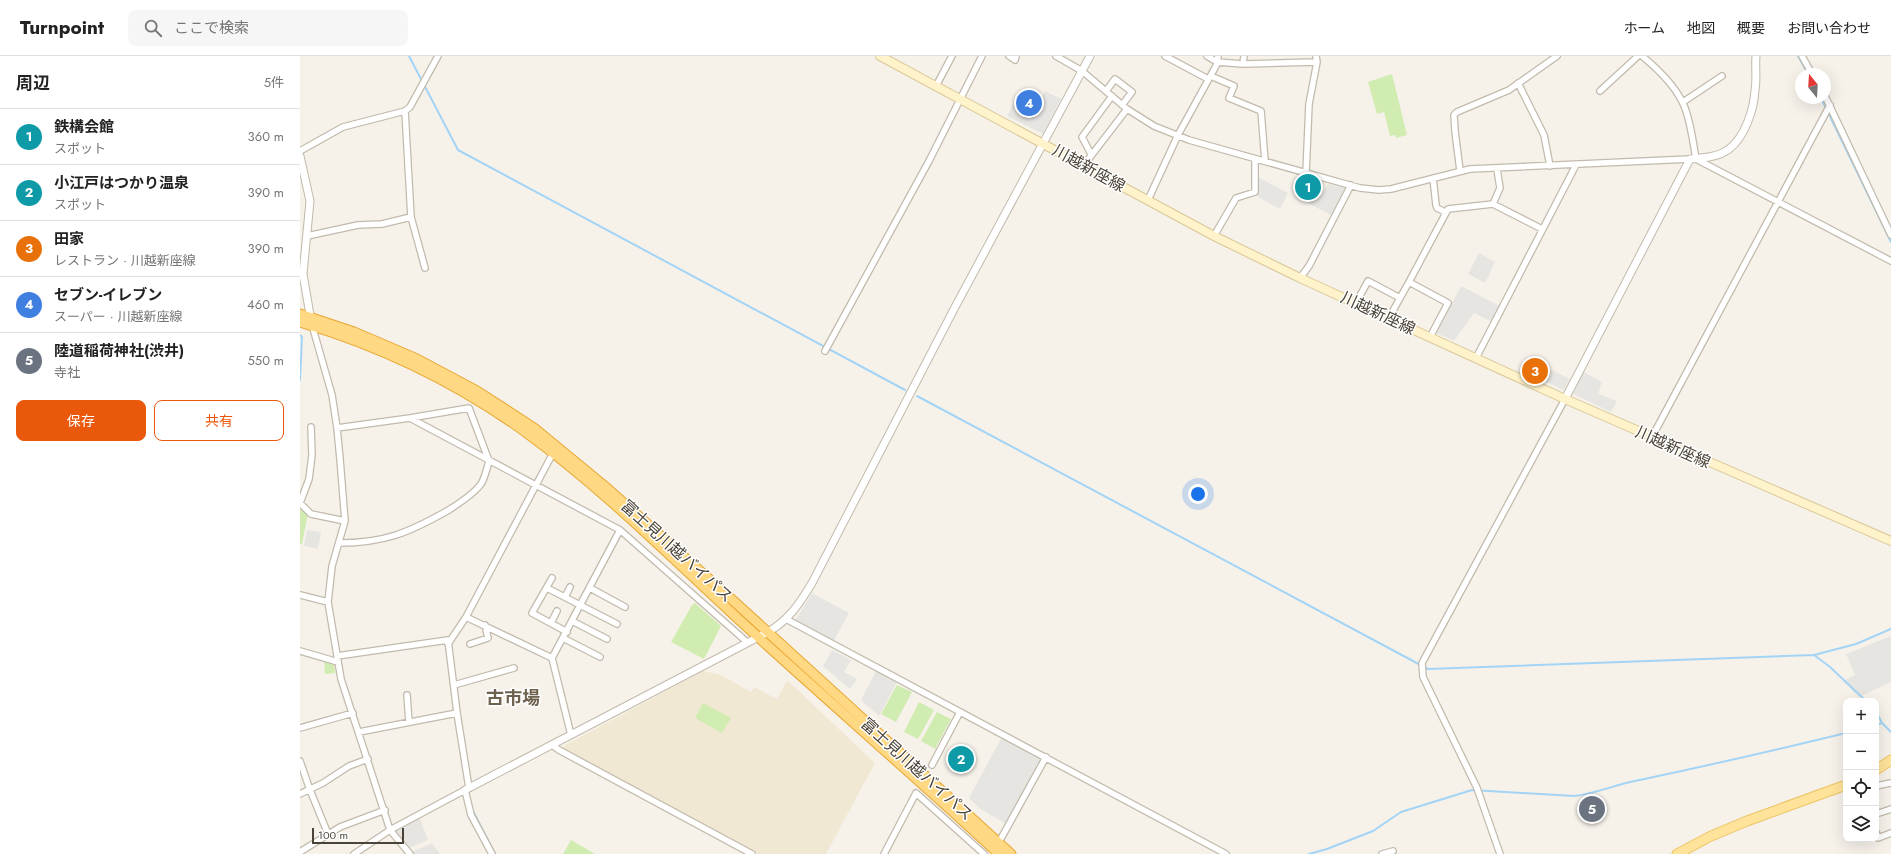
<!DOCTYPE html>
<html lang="ja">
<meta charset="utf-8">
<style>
:root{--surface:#fff;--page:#f6f6f6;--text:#222;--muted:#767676;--line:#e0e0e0;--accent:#ea580c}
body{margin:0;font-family:Jost,"Noto Sans JP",sans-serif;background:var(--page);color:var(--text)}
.controls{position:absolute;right:12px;bottom:12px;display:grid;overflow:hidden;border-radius:8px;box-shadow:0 4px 16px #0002}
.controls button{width:36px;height:36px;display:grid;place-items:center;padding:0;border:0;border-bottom:1px solid var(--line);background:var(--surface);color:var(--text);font:20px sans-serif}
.compass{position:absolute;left:1495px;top:12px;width:36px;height:36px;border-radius:50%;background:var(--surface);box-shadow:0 4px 16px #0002;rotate:342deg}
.scale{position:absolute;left:12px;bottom:10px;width:92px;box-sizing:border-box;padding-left:4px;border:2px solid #4b4337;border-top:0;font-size:11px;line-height:14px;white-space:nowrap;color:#4b4337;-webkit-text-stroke:3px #fff;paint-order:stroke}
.you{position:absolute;left:898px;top:438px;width:14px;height:14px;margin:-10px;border:3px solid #fff;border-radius:50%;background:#1a73e8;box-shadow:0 0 0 6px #1a73e833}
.badge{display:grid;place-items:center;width:26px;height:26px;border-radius:50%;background:var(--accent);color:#fff;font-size:13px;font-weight:700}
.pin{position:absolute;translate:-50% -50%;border:2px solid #fff;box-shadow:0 1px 4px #0006}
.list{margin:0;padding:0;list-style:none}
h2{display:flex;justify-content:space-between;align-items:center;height:52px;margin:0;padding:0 16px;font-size:17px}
h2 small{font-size:13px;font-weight:400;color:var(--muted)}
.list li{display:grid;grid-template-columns:26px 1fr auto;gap:12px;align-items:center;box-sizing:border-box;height:56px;padding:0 16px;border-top:1px solid var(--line)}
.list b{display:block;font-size:15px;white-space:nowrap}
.list p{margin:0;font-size:13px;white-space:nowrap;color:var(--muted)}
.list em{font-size:13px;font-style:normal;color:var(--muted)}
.actions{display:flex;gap:8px;padding:12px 16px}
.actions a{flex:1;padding:9px 0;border:1px solid var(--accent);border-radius:8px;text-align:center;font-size:14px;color:var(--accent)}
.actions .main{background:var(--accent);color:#fff}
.icon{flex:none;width:22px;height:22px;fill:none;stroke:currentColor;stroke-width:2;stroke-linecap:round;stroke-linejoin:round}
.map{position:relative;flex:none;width:1591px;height:798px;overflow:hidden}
header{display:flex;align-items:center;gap:24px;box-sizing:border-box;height:56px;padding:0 20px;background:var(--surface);border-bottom:1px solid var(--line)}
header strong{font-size:19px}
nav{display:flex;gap:22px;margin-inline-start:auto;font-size:14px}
.search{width:280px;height:36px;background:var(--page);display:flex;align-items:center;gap:10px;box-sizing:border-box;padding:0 14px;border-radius:8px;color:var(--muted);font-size:15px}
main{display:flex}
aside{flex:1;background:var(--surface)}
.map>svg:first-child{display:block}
.education{fill:#f0e8d3}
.green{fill:#d1ecb1}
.parking{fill:#e7e5e2}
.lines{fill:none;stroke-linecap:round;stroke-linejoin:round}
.stream{stroke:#a3d4f6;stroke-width:2}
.minor-casing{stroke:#c2baac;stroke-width:8}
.tertiary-casing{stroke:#c2baac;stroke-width:9}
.secondary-casing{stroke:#d9c797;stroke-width:10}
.primary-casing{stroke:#ecc362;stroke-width:11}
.trunk-casing{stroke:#e8a631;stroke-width:11}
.minor{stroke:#fff;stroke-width:5.5}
.tertiary{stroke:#fff;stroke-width:7}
.secondary{stroke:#fff3cb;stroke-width:8}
.primary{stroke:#ffe39a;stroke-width:9}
.trunk{stroke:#ffd883;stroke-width:9}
.labels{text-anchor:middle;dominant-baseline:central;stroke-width:3;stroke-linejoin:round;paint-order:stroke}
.street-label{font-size:16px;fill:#4b4337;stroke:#fff}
.quarter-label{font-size:18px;font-weight:bold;fill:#6e614e;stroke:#fff}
</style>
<header>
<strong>Turnpoint</strong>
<div class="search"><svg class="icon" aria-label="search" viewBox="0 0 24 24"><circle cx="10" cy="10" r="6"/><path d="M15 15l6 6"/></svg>ここで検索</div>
<nav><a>ホーム</a><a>地図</a><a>概要</a><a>お問い合わせ</a></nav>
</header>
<main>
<aside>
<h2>周辺<small>5件</small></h2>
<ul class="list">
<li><span class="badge" style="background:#0f9aa8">1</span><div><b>鉄構会館</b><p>スポット</p></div><em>360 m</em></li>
<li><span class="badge" style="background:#0f9aa8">2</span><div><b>小江戸はつかり温泉</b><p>スポット</p></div><em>390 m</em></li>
<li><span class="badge" style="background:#e8710a">3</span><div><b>田家</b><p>レストラン · 川越新座線</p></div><em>390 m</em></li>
<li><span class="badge" style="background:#3f7fe0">4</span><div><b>セブン-イレブン</b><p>スーパー · 川越新座線</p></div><em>460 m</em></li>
<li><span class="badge" style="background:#6b7280">5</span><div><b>陸道稲荷神社(渋井)</b><p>寺社</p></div><em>550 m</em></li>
</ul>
<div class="actions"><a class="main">保存</a><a>共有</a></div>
</aside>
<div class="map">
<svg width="1591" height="798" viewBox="0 0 1591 798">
<rect width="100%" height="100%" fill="#f6f2ea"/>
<path class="education" d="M 403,615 L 421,619 L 451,636 L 454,631 L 477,643 L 487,624 L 575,707 L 526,798 L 458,798 L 260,692 Z"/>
<path class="green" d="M 1092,18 L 1107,79 L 1096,82 L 1095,79 L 1090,80 L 1084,56 L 1077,58 L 1068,26 Z
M 2,452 L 8,457 L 2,488 L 0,488 L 0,454 Z
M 395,547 L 421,570 L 404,603 L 371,586 L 392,549 Z
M 24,604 L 34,607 L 35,617 L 25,618 Z
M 597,629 L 612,636 L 596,666 L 581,658 Z
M 619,646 L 634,654 L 618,683 L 604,676 Z
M 403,647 L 431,662 L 422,677 L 395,662 Z
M 637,656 L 651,663 L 635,693 L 621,685 Z
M 271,784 L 295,798 L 263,798 Z"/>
<path class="parking" d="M 745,35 L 761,43 L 743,78 L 707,60 L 714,46 L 734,56 Z
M 958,121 L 988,137 L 980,153 L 958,141 Z
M 1028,128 L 1044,132 L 1045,133 L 1031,159 L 1006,146 L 1009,140 L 1014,141 L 1016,136 L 1022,138 Z
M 1179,197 L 1195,206 L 1185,227 L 1168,218 Z
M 1161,230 L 1200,250 L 1192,266 L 1174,257 L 1154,285 L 1136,277 Z
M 1249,313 L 1270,323 L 1264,334 L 1244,325 Z
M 1282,315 L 1302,326 L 1298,338 L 1317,345 L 1311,356 L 1271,337 Z
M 7,474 L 21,476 L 18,493 L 4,490 Z
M 512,537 L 549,557 L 533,586 L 495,565 Z
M 1591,580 L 1591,626 L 1559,641 L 1543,625 L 1555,619 L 1546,598 Z
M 532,594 L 551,604 L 544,616 L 557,623 L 550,633 L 523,610 Z
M 576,615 L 597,626 L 579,660 L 561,644 Z
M 702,681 L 742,702 L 706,768 L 679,752 L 669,742 Z
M 119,760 L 128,784 L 109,792 L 92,775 Z
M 132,787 L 140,798 L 114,798 L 112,796 Z"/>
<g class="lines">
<path class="stream" d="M 109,0 L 158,94 L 605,334
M 1498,0 L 1508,18
M 1521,42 L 1591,186
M 0,279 L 2,281 L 0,324
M 617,340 L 1128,613 L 1514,599 L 1556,588 L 1591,573
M 1514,599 L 1530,611 L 1566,645
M 1576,655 L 1582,667 L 1591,676
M 1576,669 L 1582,667
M 173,755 L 195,798
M 1009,798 L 1027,793 L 1073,775 L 1101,756 L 1172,734 L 1274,740 C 1295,738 1314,729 1335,725 C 1406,710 1476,694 1546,677"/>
<g class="minor-casing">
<path id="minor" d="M 709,0 L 715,4 L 716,0
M 756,0 L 782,15 L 827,53 L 854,70 L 889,84 L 1060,132 L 1079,134 L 1091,133 L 1170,113 L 1390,103
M 865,0 L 908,23
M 918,0 L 917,6 L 943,8 L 1017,6
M 1342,0 C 1359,14 1377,31 1385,52 C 1391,68 1393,86 1396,103 L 1591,205
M 1502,0 L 1512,18
M 943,8 L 944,0
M 911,20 L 934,30 L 929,42 L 961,55 L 965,105
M 1218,27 L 1244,79 L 1250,110
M 636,30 L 652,0
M 806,35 L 815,23 L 832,36 L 822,49
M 1300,35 L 1338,0
M 1525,40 L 1591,179
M 1383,46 L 1422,20
M 105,55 L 111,161 L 125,212
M 0,95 L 43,71 L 105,55 L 110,51 L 138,0
M 791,98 L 782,81 L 812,40
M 784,109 L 827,53
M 1160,115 L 1155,75 L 1154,59 L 1157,56 L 1209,34 L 1257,0
M 1006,117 L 1009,48 L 1017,6 L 1016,0
M 1133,122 L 1136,149 L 1137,152 L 1145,156
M 848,144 L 878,79 L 917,8 L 917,6 L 907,0
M 1193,148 L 1200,132 L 1197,113
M 7,180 L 58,169 L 82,168 L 111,161
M 914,180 L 936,142 L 955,136 L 955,103
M 1000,222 L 1009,210 L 1051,129
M 1109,226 L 1148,153 L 1193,148 L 1242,173
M 1056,247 L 1068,225 L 1100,242 L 1109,226 L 1148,247 L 1130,281
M 1089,262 L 1100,242
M 12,269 L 32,339 L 37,372 L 40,403 L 45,465 L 32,510 L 28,546 L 41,623 L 90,774 L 110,798
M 525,295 L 629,105 L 682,0
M 1176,302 L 1276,109
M 37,372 L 110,362 L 320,474 L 252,602
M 1352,381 L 1530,49
M 0,447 L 9,423 L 12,399 L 11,371
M 0,447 L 11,458 L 45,465
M 320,474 L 447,586
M 39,487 C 84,487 108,477 147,455 C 158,448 173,439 181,428 C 185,422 187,412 189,405 L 169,352 L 110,362
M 252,522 L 232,557 L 267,576
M 247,532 L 317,568
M 290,532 L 325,551
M 0,539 L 28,546
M 265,541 L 270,531
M 166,561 L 252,602 L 271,679
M 486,563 L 926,798
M 272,565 L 307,583
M 251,567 L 257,555
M 263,582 L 300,601
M 148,588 L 166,561 L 253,397
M 170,588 L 188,582 L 185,569
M 0,595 L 38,606
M 37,600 L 148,584 L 157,657 L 169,732
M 154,629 L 214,612
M 107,639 L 109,666
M 0,672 L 53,657
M 59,676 L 157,657
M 252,689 L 259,694 L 452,798
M 0,705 L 10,734 L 28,778
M 632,709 L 660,656
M 1576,730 L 1591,727
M 0,738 L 23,727 L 49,710 L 68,703
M 1576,758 L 1591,753
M 1576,776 L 1578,782 L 1591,777
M 698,788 L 746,701
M 0,796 L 40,771 L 85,754
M 54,798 L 90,774 L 165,734 L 171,759 L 192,798
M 584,798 L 616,737 L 684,798
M 1082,798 L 1093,795
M 1200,798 L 1177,732 L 1123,621 L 1122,607 L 1265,343"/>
</g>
<g class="tertiary-casing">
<path id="tertiary" d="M 0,100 L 10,145 L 3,218 L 11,265
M 1265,343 L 1390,103 C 1403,102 1419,101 1429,93 C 1445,81 1454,53 1455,34 C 1457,23 1455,11 1456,0
M 165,734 L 468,576 C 489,564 500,547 512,527 L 654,253 L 790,0"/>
</g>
<g class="secondary-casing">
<path id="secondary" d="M 580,0 L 914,180 L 1000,222 L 1265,343 L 1591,485"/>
</g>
<g class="primary-casing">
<path id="primary" d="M 1576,714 L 1591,704
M 1377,798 L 1411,780 L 1447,765 L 1546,729"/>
</g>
<g class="trunk-casing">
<path id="trunk" d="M 0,258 L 54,276 L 117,303 L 177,335 L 234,372 L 308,433 L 427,539 L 711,798
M 0,266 C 81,290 158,327 227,377 C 301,431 367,497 434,559 C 522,640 612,717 699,798"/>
</g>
<use href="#minor" class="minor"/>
<use href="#tertiary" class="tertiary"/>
<use href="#secondary" class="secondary"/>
<use href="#primary" class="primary"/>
<use href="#trunk" class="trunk"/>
</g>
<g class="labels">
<g class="street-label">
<text transform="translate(789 112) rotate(29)">川越新座線</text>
<text transform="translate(1078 257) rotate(25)">川越新座線</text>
<text transform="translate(1373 391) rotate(24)">川越新座線</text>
<text transform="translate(377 495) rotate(42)">富士見川越バイパス</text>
<text transform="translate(617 713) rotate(42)">富士見川越バイパス</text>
</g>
<g class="quarter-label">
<text x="213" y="642">古市場</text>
</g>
</g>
</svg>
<div class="controls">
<button>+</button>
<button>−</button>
<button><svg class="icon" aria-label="locate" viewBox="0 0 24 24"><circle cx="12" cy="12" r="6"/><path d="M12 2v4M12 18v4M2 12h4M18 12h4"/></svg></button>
<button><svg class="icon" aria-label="layers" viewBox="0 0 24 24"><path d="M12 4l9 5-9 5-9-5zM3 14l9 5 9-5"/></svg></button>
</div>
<svg class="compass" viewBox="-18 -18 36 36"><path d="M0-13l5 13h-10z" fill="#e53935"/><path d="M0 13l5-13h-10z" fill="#767676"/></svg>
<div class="scale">100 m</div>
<div class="you"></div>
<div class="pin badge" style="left:1008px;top:131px;background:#0f9aa8">1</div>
<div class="pin badge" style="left:661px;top:703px;background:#0f9aa8">2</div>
<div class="pin badge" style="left:1235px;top:315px;background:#e8710a">3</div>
<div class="pin badge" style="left:729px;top:47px;background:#3f7fe0">4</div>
<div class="pin badge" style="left:1292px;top:753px;background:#6b7280">5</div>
</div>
</main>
